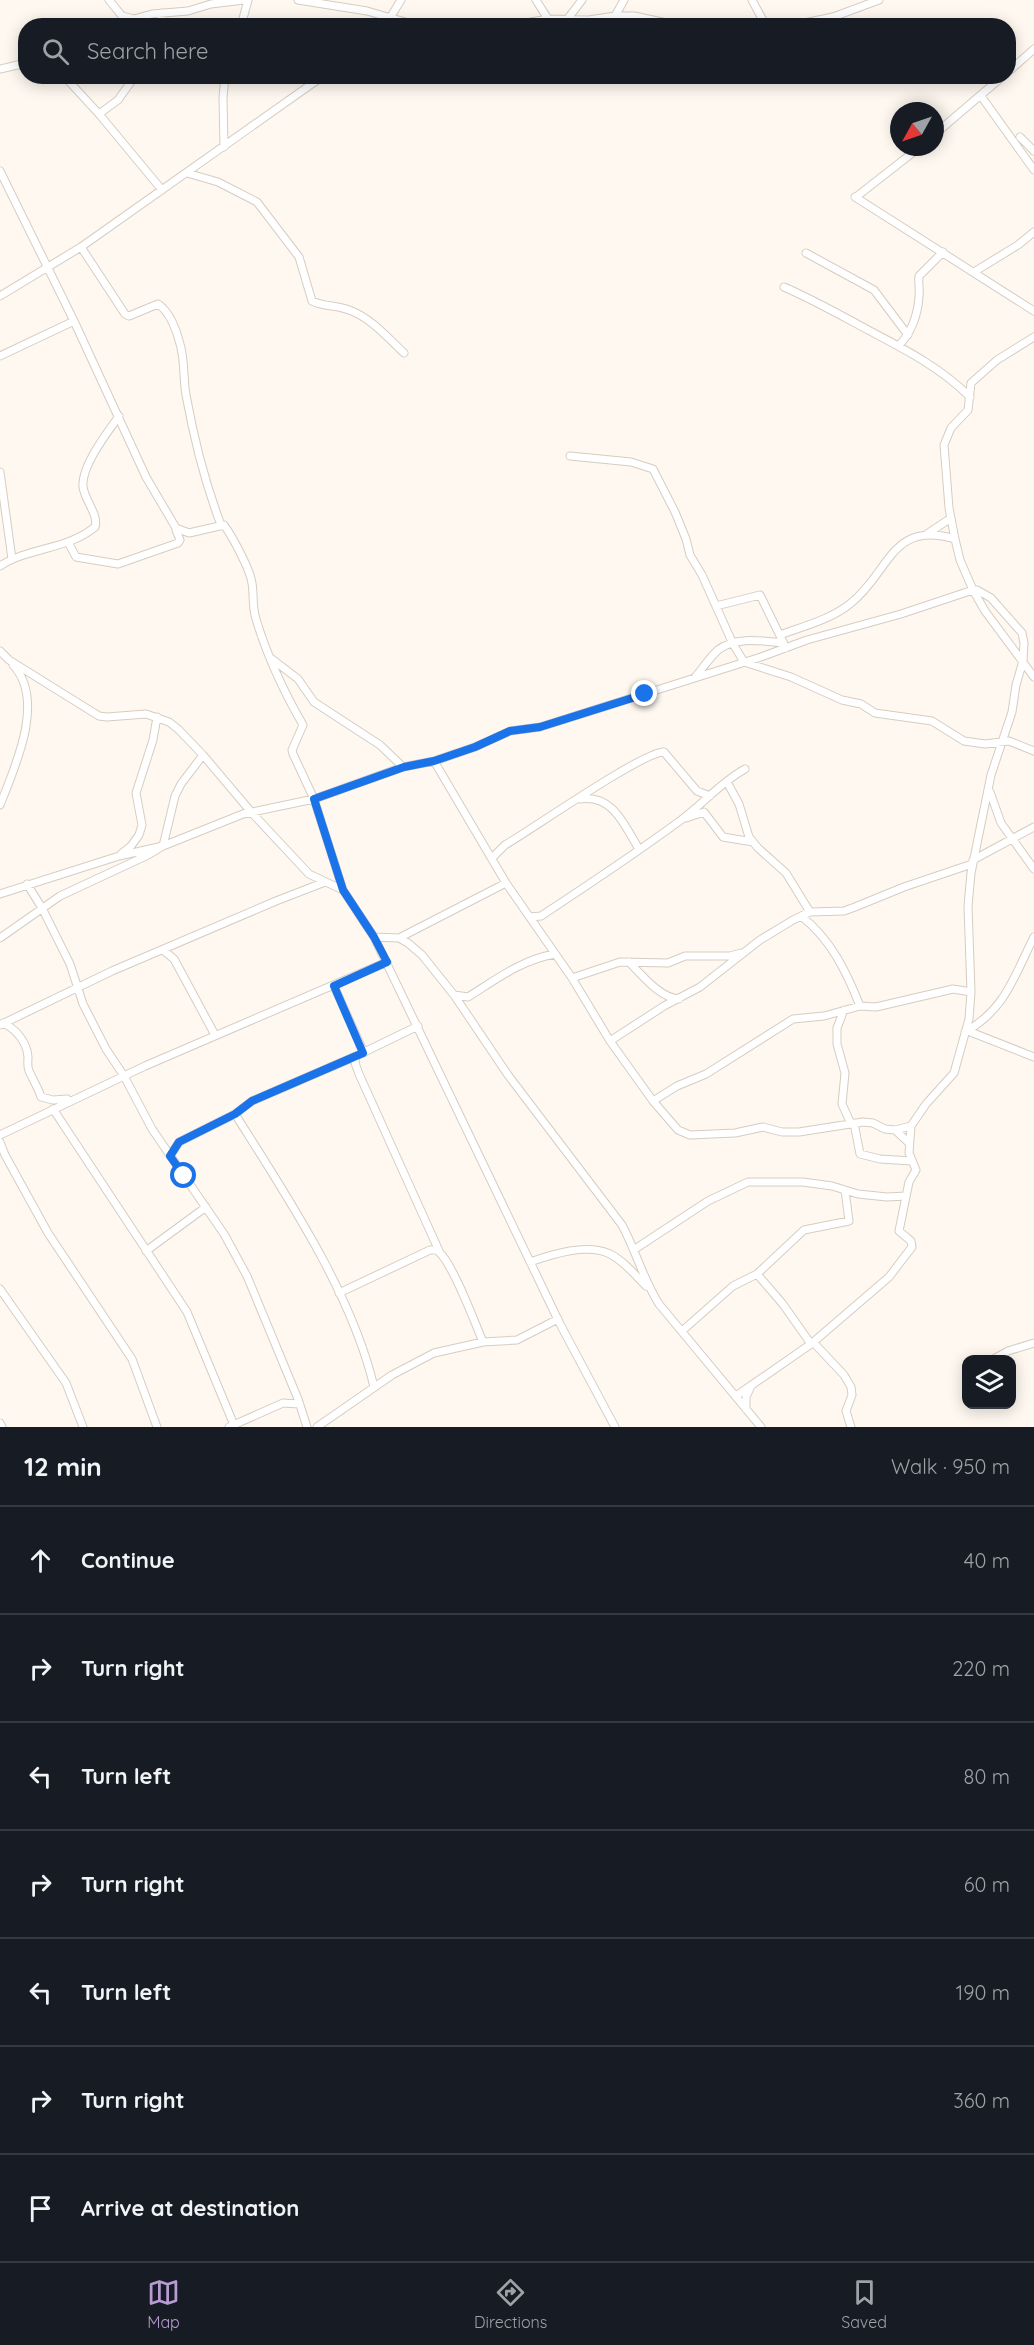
<!DOCTYPE html>
<meta charset="utf-8">
<style>
:root{--surface:#171b24;--page:#242831;--text:#f1f3f6;--muted:#9ea1a6;--line:#363941;--accent:#b79bd2}
body{margin:0;font-family:Quicksand,sans-serif;background:var(--page);color:var(--text)}
.controls{position:absolute;right:18px;bottom:18px;display:grid;overflow:hidden;border-radius:12px;box-shadow:0 3px 15px #0003}
.controls button{width:54px;height:54px;display:grid;place-items:center;padding:0;border:0;border-bottom:2px solid var(--line);background:var(--surface);color:var(--text);font:30px sans-serif}
.compass{position:absolute;left:890px;top:102px;width:54px;height:54px;border-radius:50%;background:var(--surface);box-shadow:0 3px 15px #0003;rotate:230deg}
.stop{position:absolute;width:18px;height:18px;margin:-14px;border:4px solid #1a73e8;border-radius:50%;background:#fff}
.stop.end{background:#1a73e8;border-color:#fff;box-shadow:0 2px 6px #0008}
.list{margin:0;padding:0;list-style:none}
h2{display:flex;justify-content:space-between;align-items:center;height:78px;margin:0;padding:0 24px;font-size:26px}
h2 small{font-size:20px;font-weight:400;color:var(--muted)}
.list li{display:grid;grid-template-columns:39px 1fr auto;gap:18px;align-items:center;box-sizing:border-box;height:108px;padding:0 24px;border-top:2px solid var(--line)}
.list b{display:block;font-size:22px;white-space:nowrap}
.list em{font-size:20px;font-style:normal;color:var(--muted)}
.icon{flex:none;width:33px;height:33px;fill:none;stroke:currentColor;stroke-width:2;stroke-linecap:round;stroke-linejoin:round}
.map{position:relative;flex:none;width:1034px;height:1427px;overflow:hidden}
.search{position:absolute;background:var(--surface);box-shadow:0 3px 15px #0003;left:18px;right:18px;top:18px;height:66px;display:flex;align-items:center;gap:15px;box-sizing:border-box;padding:0 21px;border-radius:24px;color:var(--muted);font-size:22px}
.sheet{height:834px;background:var(--surface)}
nav{display:flex;justify-content:space-around;align-items:center;box-sizing:border-box;height:84px;border-top:2px solid var(--line);background:var(--surface);font-size:16px;color:var(--muted)}
nav a{display:grid;justify-items:center;gap:3px}
nav .on{color:var(--accent)}
.map>svg:first-child{display:block}
.lines{fill:none;stroke-linecap:round;stroke-linejoin:round}
.minor-casing{stroke:#d6cdc1;stroke-width:9}
.minor{stroke:#fff;stroke-width:7}
.route{stroke:#1a73e8;stroke-width:8}
</style>
<div class="map">
<svg width="1034" height="1427" viewBox="0 0 1034 1427">
<rect width="100%" height="100%" fill="#fef8f1"/>
<g class="lines">
<g class="minor-casing">
<path id="minor" d="M 109,0 L 122,16 L 134,19 L 152,14 L 188,11 L 211,4 L 244,0
M 298,0 L 367,11 L 419,26
M 536,0 L 548,19
M 752,0 L 766,26
M 615,16 L 624,0
M 566,21 L 582,0
M 160,26 L 162,13
M 241,26 L 248,0
M 381,26 L 390,18 L 401,0
M 509,26 L 548,19 L 589,20 L 615,16 L 634,16 L 681,26
M 790,26 L 833,17 L 879,0
M 0,69 L 26,63
M 1008,72 L 1034,49
M 64,76 L 99,114 L 162,190
M 981,96 L 1034,170
M 99,114 L 118,100 L 135,76
M 935,134 L 1003,76
M 1020,137 L 1034,151
M 224,147 L 223,98 L 225,76
M 0,171 L 74,321 L 146,477 L 176,528 L 189,533 L 224,525 C 232,536 250,569 252,583 C 254,595 252,607 256,619 C 267,656 284,692 303,725 L 292,750 L 293,754 L 314,799 L 343,890
M 187,173 L 218,182 L 257,202 L 299,257 L 312,301 C 324,307 337,305 349,310 C 370,317 388,338 404,353
M 855,197 L 1034,311
M 856,197 L 920,147
M 81,247 L 125,314 L 129,316 L 158,304 C 170,312 177,331 180,344 C 185,360 183,378 186,395 C 194,439 205,483 221,525
M 806,253 L 874,290 L 908,335
M 974,272 L 1018,245 L 1034,232
M 784,287 C 814,300 842,316 870,331 C 906,350 941,368 970,397
M 0,296 L 81,247 L 323,76
M 1034,337 L 997,360 L 971,383 L 968,410 L 951,428 L 944,445 L 949,508 L 955,539 L 960,560 L 973,590 L 985,611 L 1034,677
M 898,346 C 911,334 918,315 919,296 C 920,290 918,283 919,276 L 943,252
M 0,356 L 74,321
M 570,456 L 631,462 L 653,469 L 675,512 L 686,539 L 690,555 L 702,575 L 733,644 L 744,662 L 791,677 L 842,700 L 861,704 L 875,713 L 932,721 L 964,741 L 985,744 L 1009,741 L 1034,751
M 0,472 L 12,559
M 927,534 L 951,518
M 68,542 L 76,557 L 118,564 L 178,543 L 180,540 L 176,530
M 0,566 C 29,547 67,550 95,527 C 99,515 85,501 83,487 C 81,466 107,433 119,416
M 716,606 L 760,595 L 786,648
M 780,635 C 804,626 832,619 851,603 C 890,572 891,520 955,539
M 0,651 L 9,660 L 99,716 L 107,717 L 146,714 L 169,722 L 178,729 L 203,755 L 252,813 L 309,874 L 343,890 L 374,937 L 560,1324 L 615,1427
M 272,659 L 298,679 L 314,702 L 380,745 L 403,767
M 696,676 C 703,668 710,657 718,650 C 735,636 763,641 783,643
M 434,761 L 506,883 L 572,978 L 610,1041 L 653,1101 L 678,1130 L 690,1135 L 735,1133 L 763,1127 L 782,1132 L 799,1132 L 863,1122 L 873,1123 L 885,1129 L 895,1130 L 911,1126
M 727,782 L 739,804 L 749,837 L 758,848 L 786,873 L 810,912
M 990,792 L 1001,823 L 1034,869
M 580,799 C 613,794 624,825 639,849
M 0,805 C 15,767 46,700 13,665
M 686,818 L 704,812 L 723,837 L 753,842
M 121,854 L 131,846 L 139,835 L 142,825 L 136,793 L 153,740 L 157,717
M 492,858 L 505,845 C 531,830 644,751 664,752 L 697,791 L 710,796
M 973,860 L 1034,827
M 27,884 L 42,908 L 70,964 L 83,1004 L 106,1049 L 124,1076 L 152,1129 L 224,1234 L 247,1276 L 298,1399 L 307,1427
M 0,894 L 119,856 L 163,846 L 243,814 L 314,799 L 403,767 L 434,761 L 475,747 L 510,731 L 540,727 L 761,657 L 807,640 L 901,614 L 973,590 L 977,590 L 991,598 L 1022,633 L 1024,643 L 1023,661 L 1016,685 L 1012,712 L 991,775 L 971,873 L 968,906 L 971,992 L 969,1019 L 954,1073 L 926,1104 L 911,1126 L 909,1153 L 916,1170 L 909,1182 L 899,1231 L 911,1241 L 912,1247 L 889,1277 L 811,1344 L 736,1396
M 801,916 C 831,939 847,973 860,1006
M 530,917 L 541,916 C 588,885 635,854 681,820 C 703,804 721,782 745,769
M 374,937 L 399,938 L 408,943 L 422,955 L 454,995 L 508,1075 L 622,1225 C 636,1251 643,1279 659,1304 L 761,1427
M 0,938 L 60,896 L 148,855 L 163,846 L 175,796 L 181,784 L 203,755
M 399,938 L 506,883
M 163,950 L 174,959 L 215,1035
M 629,962 C 642,975 660,998 679,999
M 572,978 L 620,962 L 668,963 L 685,956 L 730,956 L 741,953
M 334,986 L 364,1053
M 454,995 L 468,997 C 497,979 521,960 555,954
M 844,1010 L 837,1028 L 837,1044 L 845,1073 L 842,1104 L 851,1124
M 3,1023 C 16,1029 27,1042 28,1057 C 28,1062 27,1066 29,1071 C 33,1080 38,1087 41,1097 L 53,1100 L 67,1099
M 0,1025 L 112,971 L 276,901 L 325,882
M 968,1031 L 1034,1057
M 965,1032 C 1006,1009 1014,976 1034,937
M 610,1041 L 664,1006 L 700,987 L 760,940 L 793,920 L 810,912 L 844,911 L 855,907 L 904,887 L 972,864
M 356,1056 L 355,1063 L 359,1074 L 440,1253
M 653,1101 L 677,1086 L 706,1074 L 793,1019 L 824,1016 L 860,1006 L 876,1007 L 953,989 L 971,992
M 53,1109 L 187,1312 L 234,1425
M 235,1114 C 286,1195 352,1293 374,1387
M 854,1123 L 860,1154 L 880,1159 L 912,1161
M 895,1130 L 909,1143
M 0,1135 L 145,1066 L 387,962
M 0,1142 L 5,1155 L 48,1233 L 132,1359 L 157,1427
M 170,1156 L 179,1142 L 235,1114 L 252,1101 L 356,1056 L 418,1026
M 635,1249 L 708,1201 L 748,1182 L 803,1182 L 832,1186 L 858,1194 L 887,1197 L 906,1196
M 146,1251 L 206,1207
M 530,1262 C 553,1254 587,1243 610,1254 C 624,1261 635,1275 646,1286
M 757,1274 L 804,1230 L 849,1221 L 845,1190
M 0,1289 L 66,1383 L 83,1427
M 339,1293 L 430,1250 C 435,1250 435,1249 439,1252 C 453,1264 475,1323 483,1342
M 682,1331 L 733,1286 L 757,1274 L 782,1303 L 811,1344
M 813,1342 L 844,1375 L 851,1387 L 852,1395 L 846,1411 L 851,1427
M 992,1360 L 1008,1351 L 1034,1343
M 746,1409 L 746,1397 L 751,1386
M 0,1423 L 2,1427
M 229,1427 L 283,1403 L 299,1404
M 317,1427 L 392,1375 L 434,1353 L 483,1342 L 517,1340 L 558,1319"/>
</g>
<use href="#minor" class="minor"/>
</g>
<g class="lines">
<path class="route" d="M 184,1176 L 170,1156 L 179,1142 L 235,1114 L 252,1101 L 363,1053 L 334,986 L 387,962 L 374,937 L 343,890 L 314,799 L 404,767 L 434,761 L 475,747 L 510,731 L 540,727 L 645,694"/>
</g>
</svg>
<div class="controls">
<button><svg class="icon" aria-label="layers" viewBox="0 0 24 24"><path d="M12 4l9 5-9 5-9-5zM3 14l9 5 9-5"/></svg></button>
</div>
<svg class="compass" viewBox="-18 -18 36 36"><path d="M0-13l5 13h-10z" fill="#e53935"/><path d="M0 13l5-13h-10z" fill="#9ea1a6"/></svg>
<div class="stop" style="left:184px;top:1176px"></div>
<div class="stop end" style="left:645px;top:694px"></div>
<div class="search"><svg class="icon" aria-label="search" viewBox="0 0 24 24"><circle cx="10" cy="10" r="6"/><path d="M15 15l6 6"/></svg>Search here</div>
</div>
<section class="sheet">
<h2>12 min<small>Walk · 950 m</small></h2>
<ul class="list">
<li><svg class="icon" aria-label="ahead" viewBox="0 0 24 24"><path d="M12 20V5M6 11l6-6 6 6"/></svg><div><b>Continue</b></div><em>40 m</em></li>
<li><svg class="icon" aria-label="right" viewBox="0 0 24 24"><path d="M7 20v-9h11M14 6l5 5-5 5"/></svg><div><b>Turn right</b></div><em>220 m</em></li>
<li><svg class="icon" aria-label="left" viewBox="0 0 24 24"><path d="M17 20v-9H6M10 6l-5 5 5 5"/></svg><div><b>Turn left</b></div><em>80 m</em></li>
<li><svg class="icon" aria-label="right" viewBox="0 0 24 24"><path d="M7 20v-9h11M14 6l5 5-5 5"/></svg><div><b>Turn right</b></div><em>60 m</em></li>
<li><svg class="icon" aria-label="left" viewBox="0 0 24 24"><path d="M17 20v-9H6M10 6l-5 5 5 5"/></svg><div><b>Turn left</b></div><em>190 m</em></li>
<li><svg class="icon" aria-label="right" viewBox="0 0 24 24"><path d="M7 20v-9h11M14 6l5 5-5 5"/></svg><div><b>Turn right</b></div><em>360 m</em></li>
<li><svg class="icon" aria-label="arrive" viewBox="0 0 24 24"><path d="M6 21V4h12l-3 4 3 4H6"/></svg><div><b>Arrive at destination</b></div></li>
</ul>
</section>
<nav>
<a class="on"><svg class="icon" aria-label="map" viewBox="0 0 24 24"><path d="M3 6l6-2 6 2 6-2v14l-6 2-6-2-6 2zM9 4v14M15 6v14"/></svg>Map</a>
<a><svg class="icon" aria-label="directions" viewBox="0 0 24 24"><path d="M12 3l9 9-9 9-9-9zM9 14v-3h6M13 9l2 2-2 2"/></svg>Directions</a>
<a><svg class="icon" aria-label="saved" viewBox="0 0 24 24"><path d="M7 4h10v16l-5-4-5 4z"/></svg>Saved</a>
</nav>
